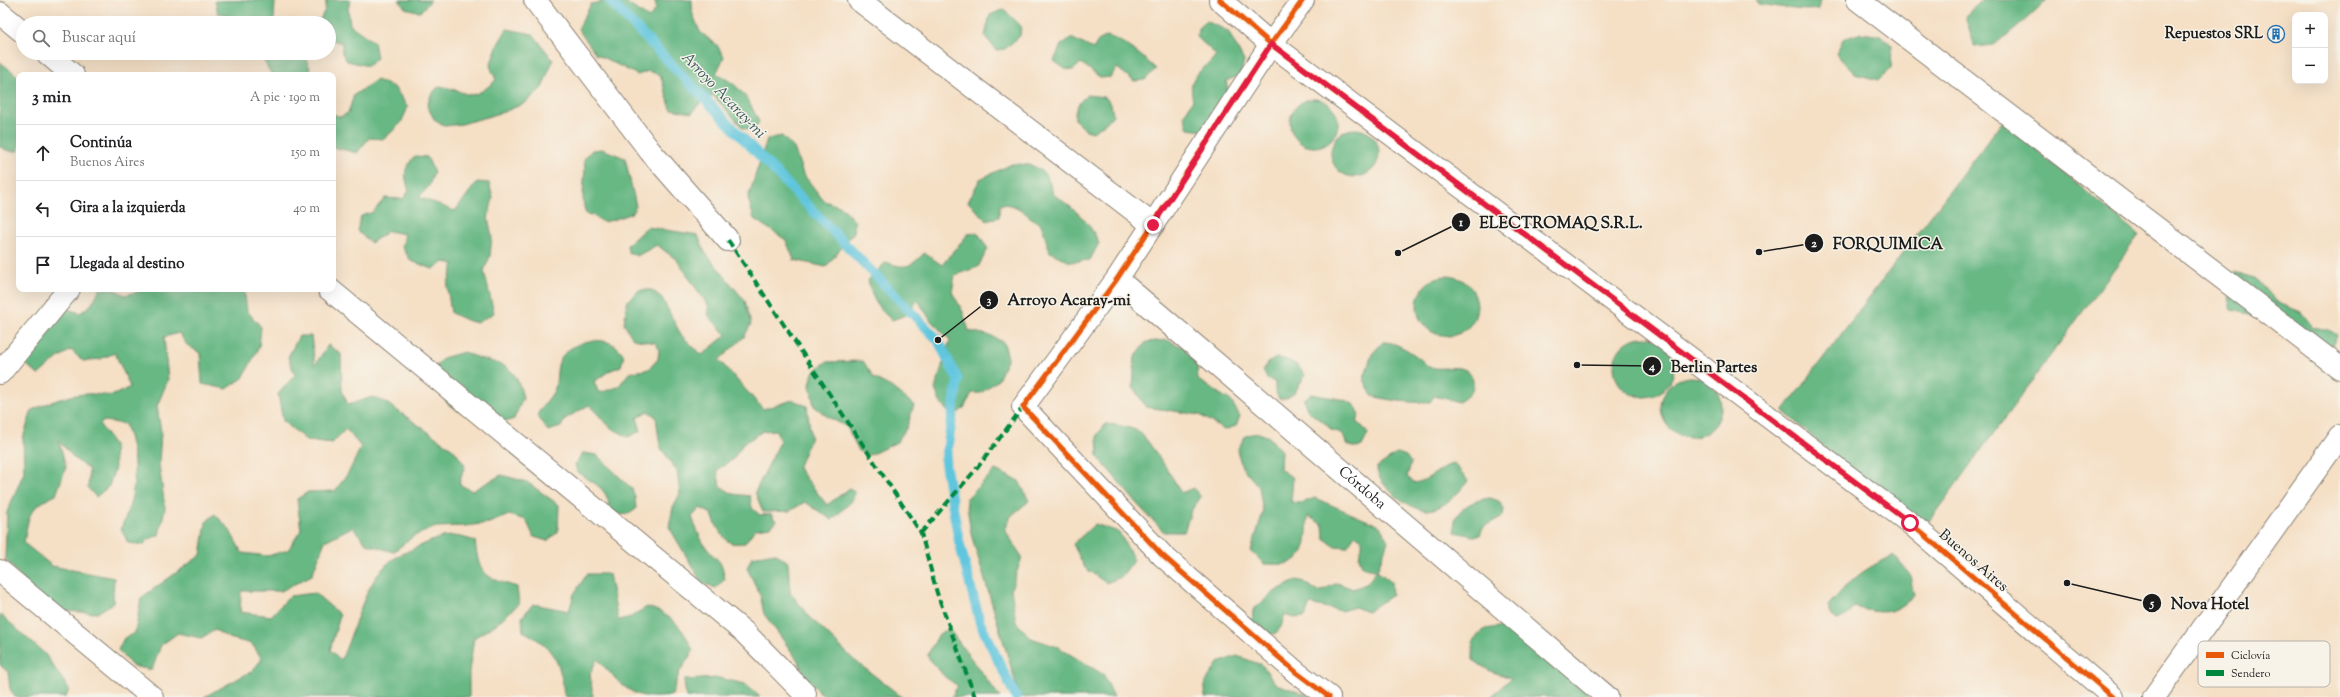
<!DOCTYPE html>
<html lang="es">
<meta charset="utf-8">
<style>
:root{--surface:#fff;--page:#f6f6f6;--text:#202124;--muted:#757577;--line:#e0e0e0}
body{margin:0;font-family:"Sorts Mill Goudy",serif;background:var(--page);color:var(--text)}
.controls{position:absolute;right:12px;top:12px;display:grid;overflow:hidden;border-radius:8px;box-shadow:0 4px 16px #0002}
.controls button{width:36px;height:36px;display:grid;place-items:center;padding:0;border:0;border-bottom:1px solid var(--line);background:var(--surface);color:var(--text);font:20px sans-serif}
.stop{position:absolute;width:12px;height:12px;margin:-9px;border:3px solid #e11d48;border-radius:50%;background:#fff}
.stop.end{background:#e11d48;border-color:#fff;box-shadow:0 1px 4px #0008}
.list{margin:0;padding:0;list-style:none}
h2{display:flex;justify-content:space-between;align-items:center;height:52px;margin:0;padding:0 16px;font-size:17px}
h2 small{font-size:13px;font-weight:400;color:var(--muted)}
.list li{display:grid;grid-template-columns:26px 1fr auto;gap:12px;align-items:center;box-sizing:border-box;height:56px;padding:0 16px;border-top:1px solid var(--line)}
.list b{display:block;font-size:15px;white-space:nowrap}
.list p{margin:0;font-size:13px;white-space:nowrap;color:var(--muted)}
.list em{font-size:13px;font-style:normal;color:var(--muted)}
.icon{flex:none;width:22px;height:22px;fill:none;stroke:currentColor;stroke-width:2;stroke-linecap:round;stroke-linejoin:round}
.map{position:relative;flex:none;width:2340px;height:697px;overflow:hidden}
.search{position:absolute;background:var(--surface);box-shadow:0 4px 16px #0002;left:16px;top:16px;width:320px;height:44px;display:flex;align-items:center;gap:10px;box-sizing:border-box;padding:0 14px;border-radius:22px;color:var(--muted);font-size:15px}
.panel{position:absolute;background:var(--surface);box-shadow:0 4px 16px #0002;left:16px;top:72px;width:320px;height:220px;border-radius:8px}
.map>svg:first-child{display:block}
.forest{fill:#67b884;stroke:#426a50}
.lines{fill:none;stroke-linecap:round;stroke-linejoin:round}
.stream{stroke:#61c6de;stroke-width:10}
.minor-casing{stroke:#887e70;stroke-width:24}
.minor{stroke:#fff;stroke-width:22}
.quiet{stroke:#00873e;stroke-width:4;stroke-dasharray:8 4;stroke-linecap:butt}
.cycleway-casing{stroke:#f7f3e8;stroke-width:8}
.cycleway{stroke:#e8590c;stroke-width:5}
.route{stroke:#e11d48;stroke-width:5}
.labels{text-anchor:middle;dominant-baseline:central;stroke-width:3;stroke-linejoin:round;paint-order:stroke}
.poi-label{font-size:15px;font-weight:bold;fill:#1c1c1c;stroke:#f7f3e8;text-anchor:end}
.street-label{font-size:15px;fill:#1c1c1c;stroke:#f7f3e8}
.water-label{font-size:16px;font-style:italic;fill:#345860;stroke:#f7f3e8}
.key{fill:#f7f3e8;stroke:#b5b2ab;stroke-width:1}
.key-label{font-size:11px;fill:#1c1c1c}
.leader{fill:none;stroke:#1c1c1c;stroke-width:1.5}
.callout-dot{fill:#1c1c1c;stroke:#f7f3e8;stroke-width:1.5}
.mark-label{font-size:12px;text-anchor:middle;font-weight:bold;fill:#fff}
.callout-label{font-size:16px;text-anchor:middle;font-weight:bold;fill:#1c1c1c;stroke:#f7f3e8;stroke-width:3;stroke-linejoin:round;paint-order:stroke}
</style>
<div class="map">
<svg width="2340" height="697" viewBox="0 0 2340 697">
<rect width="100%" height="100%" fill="#f7f3e8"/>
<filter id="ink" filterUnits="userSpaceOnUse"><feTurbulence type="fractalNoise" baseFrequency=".025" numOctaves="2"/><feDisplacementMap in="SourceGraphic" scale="8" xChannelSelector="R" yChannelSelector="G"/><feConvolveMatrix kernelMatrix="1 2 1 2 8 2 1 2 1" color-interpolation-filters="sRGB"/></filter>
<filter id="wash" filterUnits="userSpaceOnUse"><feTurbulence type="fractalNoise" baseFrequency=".012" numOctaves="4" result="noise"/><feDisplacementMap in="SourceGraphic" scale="16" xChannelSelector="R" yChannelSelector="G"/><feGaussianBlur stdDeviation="0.9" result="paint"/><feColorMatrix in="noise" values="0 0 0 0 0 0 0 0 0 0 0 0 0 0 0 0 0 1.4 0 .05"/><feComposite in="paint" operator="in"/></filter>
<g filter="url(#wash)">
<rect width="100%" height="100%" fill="#f5dfc5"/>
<path class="forest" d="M 275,0 L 274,23 L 220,23 L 228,15 L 218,13 L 215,1 Z
M 326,0 L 351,0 L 348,8 L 350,25 L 374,42 L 377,58 L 368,66 L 347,61 L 342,53 L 342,43 L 329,39 L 329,23 L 318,23 L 325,10 Z
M 399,0 L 431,0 L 420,12 L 405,8 Z
M 611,0 L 622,0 L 649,18 L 656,9 L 655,0 L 692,0 L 692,12 L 700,32 L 717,45 L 724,57 L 716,74 C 741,85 747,97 759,122 L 753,131 L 743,128 L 713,95 L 698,105 L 692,113 L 671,109 L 660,75 L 648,71 L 638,75 L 596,54 L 578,29 L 591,4 Z
M 1756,0 L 1821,0 L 1819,9 C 1798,12 1779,6 1758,4 Z
M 1982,0 L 2047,0 L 2011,33 L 1993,45 L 1975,47 L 1965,16 Z
M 1004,9 L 1021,26 L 1020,36 L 1005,49 L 996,50 L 985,36 L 990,15 Z
M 1206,21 L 1228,31 L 1244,61 L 1240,75 L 1226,81 L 1229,95 L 1202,131 L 1188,129 L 1184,115 L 1193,100 C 1186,73 1203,73 1216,55 L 1197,37 L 1198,28 Z
M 507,29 L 533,34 L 553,60 L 542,88 L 525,103 L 504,112 L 462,124 L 445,126 L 434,119 L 427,106 L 431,95 L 439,86 C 469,90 467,106 496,80 L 490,66 L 498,44 Z
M 1862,33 L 1880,36 L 1892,45 L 1891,68 L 1879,80 L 1855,74 L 1836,54 L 1843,39 Z
M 1107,36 C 1125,41 1142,56 1156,69 L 1145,80 L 1134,81 L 1117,68 L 1111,77 L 1101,78 L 1081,63 L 1073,70 L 1065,69 L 1054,61 L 1061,45 L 1071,38 L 1093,49 L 1098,41 Z
M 228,53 L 303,53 L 310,68 L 308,75 L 272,75 L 261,56 Z
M 0,62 L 19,77 L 19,151 L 9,151 L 0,147 Z
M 376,80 L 394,87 L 408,107 L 401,123 L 384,139 L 369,138 L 357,153 L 333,147 L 333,114 L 340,117 L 348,113 L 354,95 Z
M 1087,95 L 1105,97 L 1111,104 L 1113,115 L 1107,122 L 1093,132 L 1086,130 L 1075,120 C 1074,108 1078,103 1087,95 Z
M1290 123a24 24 0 1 1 48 0a24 24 0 1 1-48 0Z
M 2002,122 L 2139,235 L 1921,532 L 1783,411 Z
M1331 153a24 24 0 1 1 48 0a24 24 0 1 1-48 0Z
M 782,136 L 794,148 L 803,174 L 824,201 L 842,207 L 855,222 L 854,232 L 826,267 L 794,260 L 786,240 L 754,219 L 748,198 L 767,139 Z
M 602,149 L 625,158 L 636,206 L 632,213 L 613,220 L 603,222 L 593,215 L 586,214 C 579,196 587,178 584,159 L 592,150 Z
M 415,156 L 427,157 L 434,172 L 429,186 L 419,197 L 455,211 L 477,182 L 489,183 L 493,198 L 488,218 L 492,236 L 490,256 L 484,271 L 494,313 L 477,323 L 466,320 L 451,313 L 447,286 L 454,264 L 444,262 L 433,269 L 411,261 L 402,247 L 405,234 L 388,231 L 371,243 L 357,231 L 361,216 L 373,212 L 385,198 L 403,199 L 409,191 C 404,174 403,169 415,156 Z
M 1012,164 C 1038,164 1046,168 1053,194 C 1073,208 1089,220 1099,243 L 1090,260 L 1070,262 L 1050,252 L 1041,224 C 1023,215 1022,204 1000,204 L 999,217 L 987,221 L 968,202 L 980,179 Z
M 647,227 L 698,235 L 704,251 L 745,301 L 751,324 L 744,337 L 719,360 L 763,409 L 793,400 L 807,406 L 811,437 L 798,468 L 827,505 L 850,488 L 855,493 L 852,501 L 832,520 L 805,502 L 790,511 L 763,512 L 755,492 L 780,442 L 776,430 L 763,431 L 743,444 L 733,459 L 717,470 L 720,486 L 733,494 L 750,496 L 752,508 L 760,515 L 771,514 L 776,521 L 771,527 L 755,529 L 745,543 C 741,543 735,544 731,543 C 723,540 714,522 712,514 L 700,508 L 692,517 C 696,527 700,539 706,547 C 719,564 720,556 725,579 L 716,588 L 702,583 L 669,527 L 673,507 L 680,494 L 677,471 L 660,447 L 656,417 L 648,411 L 637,418 L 641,431 L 628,437 L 610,427 L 589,405 L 565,419 L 561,427 L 548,431 L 537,416 C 541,405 551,399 555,388 C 558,377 555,364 563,355 C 578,338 613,333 624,356 L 621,366 L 609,371 L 594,382 L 599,393 L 618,387 L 629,373 L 649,369 L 658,359 L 659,350 L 656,343 L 633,339 L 624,324 L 627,301 L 639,290 L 652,290 L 662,298 L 681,335 L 702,355 L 726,335 L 708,315 L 709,307 L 677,260 L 657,245 L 637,256 L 628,252 L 627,245 Z
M 978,233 L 988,249 L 978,267 L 955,275 L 952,292 L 963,312 L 969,331 L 992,336 L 1004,343 L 1008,358 L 998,380 L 981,393 L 972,393 L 964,408 L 958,413 L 947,411 L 940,402 L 935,389 L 950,340 L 931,321 L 918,300 L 906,315 L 892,320 C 877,308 872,299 868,280 L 886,262 C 905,269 910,268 924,253 L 942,265 L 968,234 Z
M 2234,272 L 2255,278 L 2276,302 L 2301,312 L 2313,327 L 2329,330 L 2337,335 L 2333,344 L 2312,347 L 2262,317 L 2232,310 L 2229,297 L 2237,290 Z
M1417 306a30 30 0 1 1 60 0a30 30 0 1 1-60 0Z
M 100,289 L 113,289 L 125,295 L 150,289 L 244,289 L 247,311 L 261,327 L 259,347 L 243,378 L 227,389 L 202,384 L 200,353 L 187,345 L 179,333 L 164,337 L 168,380 L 157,406 L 161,432 L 159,464 L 165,508 L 159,535 L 147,540 L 144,545 L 128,543 L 121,528 C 138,493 138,460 125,424 L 104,421 L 100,425 L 114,445 L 115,468 L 109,486 L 96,497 L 88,488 L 89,470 L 75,459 L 59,441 L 66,467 L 56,495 C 28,508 29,514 24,543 L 52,566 L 114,578 L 113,603 L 97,613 L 46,610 L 5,558 L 7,512 L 24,472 L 23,438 L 32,410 C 49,403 66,395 85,394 C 108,393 107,401 130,387 L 115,353 L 100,359 L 83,361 L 71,350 L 58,358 L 38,375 L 26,364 L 31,348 L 53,327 L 68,309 L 80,313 L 91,305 Z
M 299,336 L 311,336 L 315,365 L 328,345 L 341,354 L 342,390 L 348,405 L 372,397 L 385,402 L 453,449 L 465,465 L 459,484 L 472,491 L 501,475 L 527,482 L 559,505 L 558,532 L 547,541 L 534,537 L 526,520 L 509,515 L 489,523 L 465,526 L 436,527 L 414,536 L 393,552 L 367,544 L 352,527 L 325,541 L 312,575 L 281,591 L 241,591 L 240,612 L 271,616 L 290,596 L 315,593 L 340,615 L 330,650 L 341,660 C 355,630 362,590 385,566 C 394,556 411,550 422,545 C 445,535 451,533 475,541 C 479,575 484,577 517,587 L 519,604 L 495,625 L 474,638 L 469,671 L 469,697 L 204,697 L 252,671 L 262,659 L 252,644 L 229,638 L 215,630 L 201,638 L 178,633 L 161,645 L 152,670 L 132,666 L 118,650 L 124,638 L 135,633 L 141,598 L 201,555 L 206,522 L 215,514 L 229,529 L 242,553 L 268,556 L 288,550 L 301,530 L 297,499 L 308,492 L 335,491 L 349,472 L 361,447 L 346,429 L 332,443 L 306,440 L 283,421 L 278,394 L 295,375 L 288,357 Z
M1614 367a30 30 0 1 1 60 0a30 30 0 1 1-60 0Z
M 1167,340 L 1191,351 L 1197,366 L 1198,380 L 1231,401 L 1240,416 L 1236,426 L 1224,430 L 1200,415 L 1146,407 L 1133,387 L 1135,357 L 1146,342 Z
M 1383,342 C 1396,342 1408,350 1419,358 C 1422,360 1426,366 1431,367 C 1444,372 1468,359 1473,381 C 1475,392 1466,397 1459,402 L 1434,396 L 1430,402 C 1410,403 1392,401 1372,396 L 1364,379 L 1372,354 Z
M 464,352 C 497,368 514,356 523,398 L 514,419 L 501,423 L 460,411 L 449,405 L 437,389 L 437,365 L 443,358 Z
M 1276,358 C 1290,359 1298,364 1305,375 C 1298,386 1294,400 1279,399 L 1275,390 L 1275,382 L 1267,379 L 1263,370 L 1268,363 Z
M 863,361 L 874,378 L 891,387 L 914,405 L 907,427 L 897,442 L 870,455 L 859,451 L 847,427 L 828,417 L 814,406 L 810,385 L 813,372 L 826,362 Z
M1661 407a30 30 0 1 1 60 0a30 30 0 1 1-60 0Z
M 1312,394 C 1329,399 1367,396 1357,423 L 1363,427 L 1368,434 L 1362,446 L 1357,448 L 1347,445 L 1342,433 L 1331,430 C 1321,415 1306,418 1304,399 Z
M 1106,424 C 1116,425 1129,426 1139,432 C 1146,436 1177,483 1181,493 L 1193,488 L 1201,497 L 1191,511 L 1184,532 L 1164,532 L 1138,505 L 1098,457 L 1097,435 Z
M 1259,433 L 1269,437 L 1281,451 L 1280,469 L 1293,478 L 1291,502 L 1302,503 L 1315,498 L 1380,526 L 1388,541 L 1377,571 L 1391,582 L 1392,595 L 1367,612 L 1355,607 L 1341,611 L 1310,604 L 1305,617 L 1293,618 L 1285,615 L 1281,627 L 1275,634 L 1268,633 L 1252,626 L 1253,610 L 1274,592 L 1297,580 L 1304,582 L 1319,592 L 1337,583 L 1353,589 L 1366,584 L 1377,571 L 1362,566 L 1359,557 L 1362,540 L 1355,535 L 1347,547 L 1334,546 L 1324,538 L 1323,525 L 1308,516 C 1306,533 1310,556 1289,563 C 1283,565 1272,564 1264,564 L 1251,551 L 1263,512 L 1259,487 L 1242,467 L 1237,450 L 1246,435 Z
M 583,453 L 597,455 L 632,489 L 635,497 L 636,509 C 627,517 618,516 609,509 C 609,488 593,483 577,472 L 575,464 Z
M 1398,453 L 1406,456 L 1411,463 L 1407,477 L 1415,483 C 1430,480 1439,468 1454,463 L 1468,481 C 1459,493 1443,510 1426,510 C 1410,510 1375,484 1377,467 Z
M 995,470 L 1019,481 L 1029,501 L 1011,516 L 1005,530 L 1022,557 L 1011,589 L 1016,622 L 1031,638 L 1058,647 L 1104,675 L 1114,697 L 1020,697 L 971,534 L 966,499 Z
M 1490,498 L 1499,501 L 1504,509 L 1503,516 L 1483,527 L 1480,535 L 1473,536 L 1455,532 C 1450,511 1472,500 1490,498 Z
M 1095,524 L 1119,532 L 1134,560 L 1121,577 L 1106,583 L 1085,568 L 1073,544 Z
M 775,553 L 788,562 L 790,592 L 809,616 L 854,660 L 902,697 L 824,697 L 807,678 L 797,659 L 764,614 L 760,595 L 747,568 L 752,557 Z
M 1894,556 L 1910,575 L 1914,596 C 1893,616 1882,614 1854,607 L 1848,615 L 1837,620 L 1832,616 L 1828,606 C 1849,582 1864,567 1894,556 Z
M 587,574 L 609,574 L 618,620 L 631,617 L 647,607 C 671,614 684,628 693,651 L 679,673 L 672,695 C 667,697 660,697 654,697 C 627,697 615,677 597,659 L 590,674 L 593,697 L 567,697 L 564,695 C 561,661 553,647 523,631 L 522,617 L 533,604 L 569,611 L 574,594 Z
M 0,614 L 45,654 L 69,689 L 66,697 L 15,697 L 10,689 L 8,672 L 0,665 Z
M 1499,627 L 1518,635 L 1535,650 L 1552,654 L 1583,686 L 1590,697 L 1545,697 L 1542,695 L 1541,697 L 1491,697 L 1511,678 L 1490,671 L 1473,660 L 1473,640 L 1485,629 Z
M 949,629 L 1000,697 L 951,697 L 958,686 L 945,677 L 927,656 L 939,634 Z
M 1237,656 L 1262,665 L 1276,684 L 1314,697 L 1257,697 L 1249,694 L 1244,697 L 1205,697 L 1205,683 L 1218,663 Z
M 719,678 L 745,684 L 760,697 L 686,697 L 684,680 Z"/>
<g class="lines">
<path class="stream" d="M 609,0 L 938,340 L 958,380 L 945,463 L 959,541 L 980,623 L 1016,697"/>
</g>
</g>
<g filter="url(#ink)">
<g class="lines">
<g class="minor-casing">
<g id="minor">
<path d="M 535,0 L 650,151 L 728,240"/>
<path d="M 859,0 L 1153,225"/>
<path d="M 1220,0 L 1271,44 L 1910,523 L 2113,697"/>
<path d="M 1303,0 L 1271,44 L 1117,279 L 1023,407 L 1163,556 L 1297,673 L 1329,697"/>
<path d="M 1858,0 L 2340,368"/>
<path d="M 0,13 L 23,32"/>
<path d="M 47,53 L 73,75"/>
<path id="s1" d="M 1117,279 L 1607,697"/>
<path d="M 329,289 L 744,632 L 805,694"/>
<path d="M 0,373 L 69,289"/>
<path d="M 0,571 L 152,697"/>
<path d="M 2154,697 L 2340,436"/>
</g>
</g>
<use href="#minor" class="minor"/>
<path class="quiet" d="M 728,240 L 921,533 L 937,593 L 975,697
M 921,533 L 978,467 L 1023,407"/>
<g class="cycleway-casing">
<path id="cycleway" d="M 1220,0 L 1271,44 L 1910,523 L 2113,697
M 1303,0 L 1271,44 L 1117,279 L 1023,407 L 1163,556 L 1297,673 L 1329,697"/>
</g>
<use href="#cycleway" class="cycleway"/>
</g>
</g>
<g class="lines" filter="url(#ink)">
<path class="route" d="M 1153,225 L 1271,44 L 1910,523"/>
</g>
<defs>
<g id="building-ring" transform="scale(0.9)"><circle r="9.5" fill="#f7f3e8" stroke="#1f6fb2" stroke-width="1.5"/><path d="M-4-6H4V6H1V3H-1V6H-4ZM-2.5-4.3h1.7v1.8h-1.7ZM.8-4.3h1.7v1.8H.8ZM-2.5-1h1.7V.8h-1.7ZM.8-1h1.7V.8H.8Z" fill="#1f6fb2"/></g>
</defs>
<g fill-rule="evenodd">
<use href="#building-ring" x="2276" y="34"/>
</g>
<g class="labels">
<g class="poi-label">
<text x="2263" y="34">Repuestos SRL</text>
</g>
<g class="street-label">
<text stroke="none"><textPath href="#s1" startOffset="322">Córdoba</textPath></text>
<text transform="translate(1973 561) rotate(41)">Buenos Aires</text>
</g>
<g class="water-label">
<text transform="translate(723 96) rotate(46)">Arroyo Acaray-mi</text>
</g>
</g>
<rect x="2198" y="641" width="132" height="46" rx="6" class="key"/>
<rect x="2206" y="652" width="18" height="6" fill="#e8590c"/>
<rect x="2206" y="670" width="18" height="6" fill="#00873e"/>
<g class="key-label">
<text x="2231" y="659">Ciclovía</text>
<text x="2231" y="677">Sendero</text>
</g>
<path class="leader" d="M1398 253L1461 222M1759 252L1814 243M938 340L989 300M1577 365L1652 366M2067 583L2152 603"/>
<g class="callout-dot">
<circle cx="1398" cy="253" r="4"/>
<circle cx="1759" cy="252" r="4"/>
<circle cx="938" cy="340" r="4"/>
<circle cx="1577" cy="365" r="4"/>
<circle cx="2067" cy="583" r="4"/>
<circle cx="1461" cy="222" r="10"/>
<circle cx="1814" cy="243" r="10"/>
<circle cx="989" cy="300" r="10"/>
<circle cx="1652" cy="366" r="10"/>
<circle cx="2152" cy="603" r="10"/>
</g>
<g class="mark-label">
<text x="1461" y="226">1</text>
<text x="1814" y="247">2</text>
<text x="989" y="304">3</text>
<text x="1652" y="370">4</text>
<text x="2152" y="607">5</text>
</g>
<g class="callout-label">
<text x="1561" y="228">ELECTROMAQ S.R.L.</text>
<text x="1888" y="249">FORQUIMICA</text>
<text x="1069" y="305">Arroyo Acaray-mi</text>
<text x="1714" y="372">Berlin Partes</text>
<text x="2210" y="609">Nova Hotel</text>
</g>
</svg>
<div class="controls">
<button>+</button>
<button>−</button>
</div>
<div class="stop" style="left:1910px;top:523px"></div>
<div class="stop end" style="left:1153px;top:225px"></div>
<div class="search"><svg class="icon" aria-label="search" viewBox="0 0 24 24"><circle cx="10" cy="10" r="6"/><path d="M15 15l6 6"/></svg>Buscar aquí</div>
<section class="panel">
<h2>3 min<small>A pie · 190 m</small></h2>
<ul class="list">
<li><svg class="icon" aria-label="ahead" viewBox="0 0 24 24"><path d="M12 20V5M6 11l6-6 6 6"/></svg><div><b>Continúa</b><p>Buenos Aires</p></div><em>150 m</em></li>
<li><svg class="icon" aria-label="left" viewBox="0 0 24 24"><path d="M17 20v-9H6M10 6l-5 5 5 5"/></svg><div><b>Gira a la izquierda</b></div><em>40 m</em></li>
<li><svg class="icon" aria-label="arrive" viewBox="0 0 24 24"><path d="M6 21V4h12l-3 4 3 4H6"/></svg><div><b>Llegada al destino</b></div></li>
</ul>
</section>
</div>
